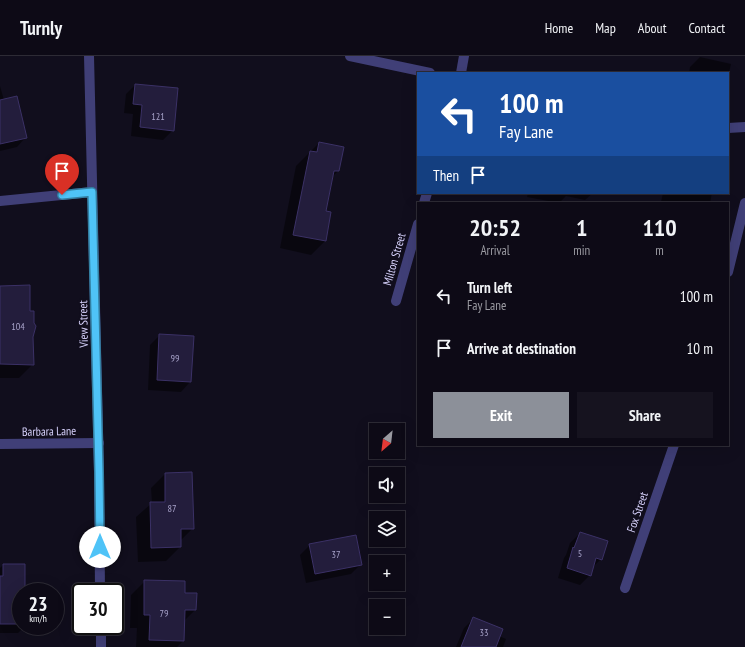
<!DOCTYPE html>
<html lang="en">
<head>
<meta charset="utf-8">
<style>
  :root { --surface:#0d0a16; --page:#16131f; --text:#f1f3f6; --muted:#9a9aa1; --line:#2d2b35; --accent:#8c9099 }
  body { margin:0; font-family:"PT Sans Narrow",sans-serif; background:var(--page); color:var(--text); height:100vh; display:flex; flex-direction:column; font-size:15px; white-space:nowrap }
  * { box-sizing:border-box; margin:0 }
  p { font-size:13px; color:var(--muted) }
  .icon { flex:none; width:22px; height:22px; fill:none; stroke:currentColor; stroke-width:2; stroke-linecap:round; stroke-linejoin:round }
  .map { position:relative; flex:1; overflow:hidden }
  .side { position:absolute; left:417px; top:146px; width:312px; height:244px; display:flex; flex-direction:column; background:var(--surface); border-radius:0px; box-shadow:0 4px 16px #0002,0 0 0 1px var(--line) }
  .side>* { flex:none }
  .banner { position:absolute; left:417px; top:16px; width:312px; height:122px; border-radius:0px; box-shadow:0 4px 16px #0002,0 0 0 1px var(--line); background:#1a4fa0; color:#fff; overflow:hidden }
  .needle { width:26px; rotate:208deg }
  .controls { position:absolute; left:369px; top:367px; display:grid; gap:8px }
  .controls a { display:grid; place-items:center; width:36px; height:36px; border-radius:0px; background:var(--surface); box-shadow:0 4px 16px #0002,0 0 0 1px var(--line); font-size:20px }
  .speed { position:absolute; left:12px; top:527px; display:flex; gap:8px; font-size:20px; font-weight:700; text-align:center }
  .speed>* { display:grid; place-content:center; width:52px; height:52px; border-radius:50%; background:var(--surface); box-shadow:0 4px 16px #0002,0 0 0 1px var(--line); line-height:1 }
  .speed small { font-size:10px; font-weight:400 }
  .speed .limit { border:2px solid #111; border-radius:6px; background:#fff; color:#111 }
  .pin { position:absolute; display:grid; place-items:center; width:34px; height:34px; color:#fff; margin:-41px -17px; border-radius:50% 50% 50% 0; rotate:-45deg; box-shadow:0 0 4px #0007 }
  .pin .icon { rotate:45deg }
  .me { position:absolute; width:44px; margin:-22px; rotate:0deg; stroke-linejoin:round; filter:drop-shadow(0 0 3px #0008) }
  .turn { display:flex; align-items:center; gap:14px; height:84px; padding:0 16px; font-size:18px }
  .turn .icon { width:52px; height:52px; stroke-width:2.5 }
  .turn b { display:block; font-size:28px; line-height:34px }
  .then { display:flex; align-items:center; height:38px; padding:0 16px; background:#0003; gap:8px; font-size:15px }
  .eta { display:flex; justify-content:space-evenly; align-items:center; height:68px; text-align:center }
  .eta b { font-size:24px; font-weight:700; line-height:28px }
  .primary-button { display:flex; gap:8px; margin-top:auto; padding:8px 16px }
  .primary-button a { flex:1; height:46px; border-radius:0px; background:var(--accent); color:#fff; font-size:16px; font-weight:700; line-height:46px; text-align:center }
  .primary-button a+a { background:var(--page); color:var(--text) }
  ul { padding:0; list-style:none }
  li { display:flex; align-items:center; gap:12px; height:52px; padding:0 16px }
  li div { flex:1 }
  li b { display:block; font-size:15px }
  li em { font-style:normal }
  header { display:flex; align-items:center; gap:24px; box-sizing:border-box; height:56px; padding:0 20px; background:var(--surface); border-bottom:1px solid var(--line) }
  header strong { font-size:19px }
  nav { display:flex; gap:22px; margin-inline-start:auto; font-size:14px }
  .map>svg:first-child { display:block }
  .shadow { fill:#0007 }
  .building { fill:#231d3c; stroke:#3b3166 }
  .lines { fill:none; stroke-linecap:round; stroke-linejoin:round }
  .minor { stroke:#403f77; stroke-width:10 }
  .route-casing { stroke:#337fa1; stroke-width:10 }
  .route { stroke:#4fc3f7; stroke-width:7 }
  .labels { text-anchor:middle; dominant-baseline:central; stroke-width:4; stroke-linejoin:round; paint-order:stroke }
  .number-label { font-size:10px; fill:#a8a3ca }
  .street-label { font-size:12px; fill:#d5d0fa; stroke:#110e1d }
</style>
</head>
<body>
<header>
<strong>Turnly</strong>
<nav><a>Home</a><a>Map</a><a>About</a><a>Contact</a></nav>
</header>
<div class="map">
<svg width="745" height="591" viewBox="0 0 745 591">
  <rect width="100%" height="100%" fill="#110e1d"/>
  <!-- shadow -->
  <g class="shadow">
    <polygon points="700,1 731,8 728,21 728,17 689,17 690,11"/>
    <polygon points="135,29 173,74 163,84 131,80 133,58 124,57 126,38"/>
    <polygon points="0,30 4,44 26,81 17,91 0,95"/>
    <polygon points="319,87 338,115 332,121 325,156 330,157 325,185 311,199 280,192 296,110"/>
    <polygon points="528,137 593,137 585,144 566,140 559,147 527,141"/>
    <polygon points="663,137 712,137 710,147 667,147 661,146"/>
    <polygon points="0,231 29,256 33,308 19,322 0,322"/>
    <polygon points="160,279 193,281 190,326 181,336 148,334 150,289"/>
    <polygon points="165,418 193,472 180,485 180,491 166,505 138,506 136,461 152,447 151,432"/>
    <polygon points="580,477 601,503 592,512 590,519 580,529 558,522 564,502 566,499 570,487"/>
    <polygon points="310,489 361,508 351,518 306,527 300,499"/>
    <polygon points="3,509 24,536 21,536 21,570 25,570 18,577 0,577 0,512"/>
    <polygon points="145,525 184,538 195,554 184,565 183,585 177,591 136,591 137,572 130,572 131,539"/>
    <polygon points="474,562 499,580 506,583 503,591 456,591 464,572"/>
  </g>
  <!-- building -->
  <g class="building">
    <polygon points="135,28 178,32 174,75 140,71 142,49 133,48"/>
    <polygon points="17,40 27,82 0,88 0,44"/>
    <polygon points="319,86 344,91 339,115 334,115 326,155 331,156 326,185 293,179 310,95 317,96"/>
    <polygon points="30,229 30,255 34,255 34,267 36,270 33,281 34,309 0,308 0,230"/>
    <polygon points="159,278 194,280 191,326 157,324"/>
    <polygon points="192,416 194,473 181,473 181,491 151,492 150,446 165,446 165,417"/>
    <polygon points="580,476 608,485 602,504 596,502 591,520 567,512 573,491 574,492"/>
    <polygon points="356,479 362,509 315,518 309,488"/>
    <polygon points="3,508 25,508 25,536 21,536 21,568 0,568 0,520 3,520"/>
    <polygon points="144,524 185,525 185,537 197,537 196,554 185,554 184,585 149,584 150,559 144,559"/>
    <polygon points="473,561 503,573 496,591 461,591"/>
  </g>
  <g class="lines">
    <!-- minor -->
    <g class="minor">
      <polyline points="89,0 99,416 100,536"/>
      <polyline points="350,0 430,17"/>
      <polyline points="461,17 464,0"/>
      <polyline points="728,72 745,71"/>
      <polyline points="0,145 92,136"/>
      <polyline points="424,147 427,137"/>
      <polyline points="728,216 745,147"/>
      <polyline points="396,245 418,168"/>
      <polyline points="0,388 99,387"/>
      <polyline points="625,532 674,389"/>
      <polyline points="101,570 101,591"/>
    </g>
  </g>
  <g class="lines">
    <!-- route casing -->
    <g class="route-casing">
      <polyline id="route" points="62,139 92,136 99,416 100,491"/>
    </g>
    <!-- route -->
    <use href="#route" class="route"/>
  </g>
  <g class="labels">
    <!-- number labels -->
    <g class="number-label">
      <text x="158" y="60">121</text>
      <text x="18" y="270">104</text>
      <text x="175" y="302">99</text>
      <text x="172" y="452">87</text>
      <text x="580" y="497">5</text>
      <text x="336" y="498">37</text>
      <text x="164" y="557">79</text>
      <text x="484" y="576">33</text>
    </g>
    <!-- street labels -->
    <g class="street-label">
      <text transform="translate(394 203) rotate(-74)">Milton Street</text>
      <text transform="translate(83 268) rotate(-91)">View Street</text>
      <text transform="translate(49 375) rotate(-1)">Barbara Lane</text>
      <text transform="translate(637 456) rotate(-71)">Fox Street</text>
    </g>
  </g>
</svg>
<div class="controls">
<a><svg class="needle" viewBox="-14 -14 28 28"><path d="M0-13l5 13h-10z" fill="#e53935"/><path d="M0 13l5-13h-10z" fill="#9a9aa1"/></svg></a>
<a><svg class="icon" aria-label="sound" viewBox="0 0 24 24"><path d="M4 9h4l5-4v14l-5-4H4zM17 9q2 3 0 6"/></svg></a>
<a><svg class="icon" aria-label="layers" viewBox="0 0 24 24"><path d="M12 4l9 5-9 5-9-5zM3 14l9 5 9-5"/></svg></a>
<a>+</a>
<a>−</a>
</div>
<div class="speed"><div>23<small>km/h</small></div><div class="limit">30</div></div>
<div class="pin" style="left:62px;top:139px;background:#d93025"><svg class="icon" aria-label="arrive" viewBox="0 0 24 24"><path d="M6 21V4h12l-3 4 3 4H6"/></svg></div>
<svg class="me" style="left:100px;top:491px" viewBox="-20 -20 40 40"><circle r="19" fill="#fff"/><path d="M0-13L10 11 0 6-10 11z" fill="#4fc3f7"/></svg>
<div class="banner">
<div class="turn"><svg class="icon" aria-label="left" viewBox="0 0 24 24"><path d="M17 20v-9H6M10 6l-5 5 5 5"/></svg><div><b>100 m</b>Fay Lane</div></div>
<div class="then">Then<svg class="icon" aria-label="arrive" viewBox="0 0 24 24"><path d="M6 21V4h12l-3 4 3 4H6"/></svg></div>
</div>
<section class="side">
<div class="eta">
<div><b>20:52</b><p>Arrival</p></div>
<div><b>1</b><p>min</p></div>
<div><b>110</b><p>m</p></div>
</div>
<ul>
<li><svg class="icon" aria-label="left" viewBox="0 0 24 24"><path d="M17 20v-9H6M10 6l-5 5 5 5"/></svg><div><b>Turn left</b><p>Fay Lane</p></div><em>100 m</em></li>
<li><svg class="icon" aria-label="arrive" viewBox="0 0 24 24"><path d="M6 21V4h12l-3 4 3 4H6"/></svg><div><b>Arrive at destination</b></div><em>10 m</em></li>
</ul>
<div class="primary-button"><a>Exit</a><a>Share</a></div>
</section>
</div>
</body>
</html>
